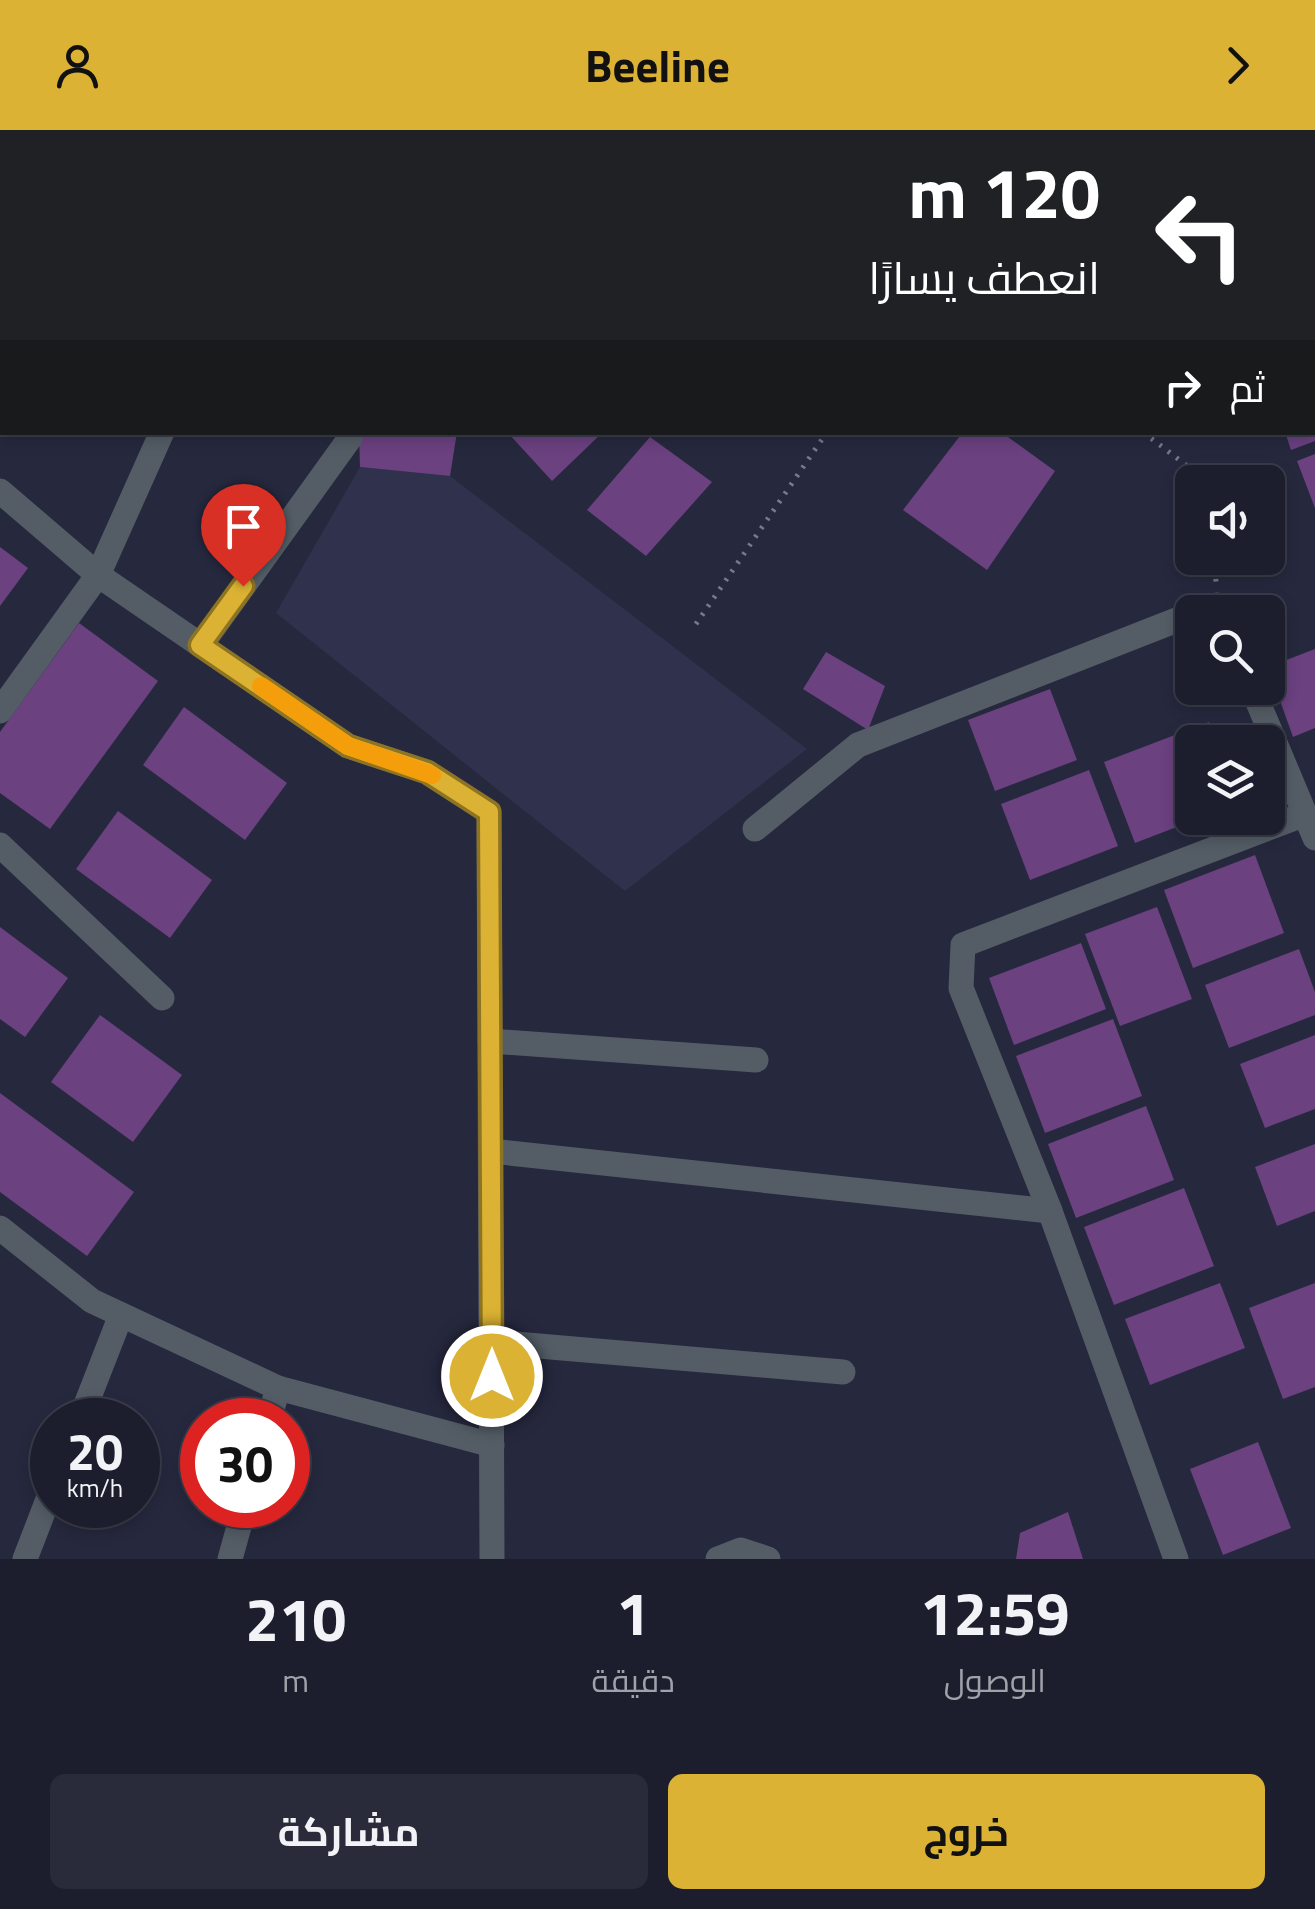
<!DOCTYPE html>
<html lang="ar">
<head>
<meta charset="utf-8">
<style>
  :root { --surface:#1c1e2e; --page:#292b3a; --text:#f1f3f6; --muted:#a0a2aa; --line:#3a3c4a; --accent:#dbb233 }
  body { margin:0; font-family:"Titillium Web",Cairo,sans-serif; background:var(--page); color:var(--text); direction:rtl; height:100vh; display:flex; flex-direction:column; font-size:38px; white-space:nowrap }
  * { box-sizing:border-box; margin:0 }
  p { font-size:32px; color:var(--muted) }
  .icon { flex:none; width:55px; height:55px; fill:none; stroke:currentColor; stroke-width:2; stroke-linecap:round; stroke-linejoin:round }
  .map { position:relative; height:1429px; overflow:hidden; direction:ltr }
  .sheet { display:flex; flex-direction:column; background:var(--surface); flex:1 }
  .sheet>* { flex:none }
  .banner { position:absolute; left:0px; top:0px; width:1315px; height:305px; box-shadow:0 5px 15px #0003,0 0 0 2px var(--line); direction:rtl; background:#202124; color:#fff; overflow:hidden }
  .buttons { position:absolute; left:1175px; top:335px; display:grid; gap:20px }
  .buttons a { display:grid; place-items:center; width:110px; height:110px; border-radius:15px; background:var(--surface); box-shadow:0 5px 15px #0003,0 0 0 2px var(--line); font-size:50px }
  .speed { position:absolute; left:30px; top:1268px; display:flex; gap:20px; font-size:50px; font-weight:700; text-align:center }
  .speed>* { display:grid; place-content:center; width:130px; height:130px; border-radius:50%; background:var(--surface); box-shadow:0 5px 15px #0003,0 0 0 2px var(--line); line-height:1 }
  .speed small { font-size:25px; font-weight:400 }
  .speed .limit { border:15px solid #d22; background:#fff; color:#111 }
  .pin { position:absolute; display:grid; place-items:center; width:85px; height:85px; color:#fff; margin:-102px -42px; border-radius:50% 50% 50% 0; rotate:-45deg; box-shadow:0 0 10px #0007 }
  .pin .icon { rotate:45deg }
  .me { position:absolute; width:110px; margin:-55px; rotate:0deg; stroke-linejoin:round; filter:drop-shadow(0 0 8px #0008) }
  .turn { display:flex; align-items:center; gap:35px; height:210px; padding:0 50px; font-size:45px }
  .turn .icon { width:130px; height:130px; stroke-width:2.5 }
  .turn b { display:block; font-size:70px; line-height:85px }
  .then { display:flex; align-items:center; height:95px; padding:0 50px; background:#0003; gap:20px; font-size:38px }
  .eta { display:flex; justify-content:space-evenly; align-items:center; height:170px; text-align:center }
  .eta b { font-size:60px; font-weight:700; line-height:70px }
  .action { display:flex; gap:20px; margin-top:auto; padding:20px 50px }
  .action a { flex:1; height:115px; border-radius:15px; background:var(--accent); color:#111; font-size:40px; font-weight:700; line-height:115px; text-align:center }
  .action a+a { background:var(--page); color:var(--text) }
  header { display:flex; justify-content:space-between; align-items:center; height:130px; padding:0 50px; background:var(--accent); color:#111; font-size:45px; font-weight:700 }
  .map>svg:first-child { display:block }
  .built { fill:#2f314d }
  .building { fill:#6b4180 }
  .lines { fill:none; stroke-linecap:round; stroke-linejoin:round }
  .path { stroke:#77798c; stroke-width:5; stroke-dasharray:2.5 8; stroke-linecap:butt }
  .minor { stroke:#545d66; stroke-width:25 }
  .route-casing { stroke:#8e7421; stroke-width:25 }
  .route { stroke:#dbb233; stroke-width:18 }
  .slow { stroke:#f59e0b; stroke-width:18 }
</style>
</head>
<body>
<header><svg class="icon" aria-label="forward" viewBox="0 0 24 24"><path d="M9 5l7 7-7 7"/></svg>Beeline<svg class="icon" aria-label="person" viewBox="0 0 24 24"><circle cx="12" cy="8" r="4"/><path d="M4 21q1-7 8-7t8 7"/></svg></header>
<div class="map">
<svg width="1315" height="1429" viewBox="0 0 1315 1429">
  <rect width="100%" height="100%" fill="#26283e"/>
  <!-- built -->
  <polygon class="built" points="360,337 450,346 807,619 625,761 276,483"/>
  <!-- building -->
  <g class="building">
    <polygon points="359,302 457,302 450,346 360,337"/>
    <polygon points="507,302 603,302 552,351"/>
    <polygon points="963,302 1001,302 1055,341 987,440 903,380"/>
    <polygon points="1285,302 1315,302 1315,311 1291,320"/>
    <polygon points="650,307 712,352 646,426 587,380"/>
    <polygon points="1315,324 1315,378 1297,331"/>
    <polygon points="0,417 28,438 0,476"/>
    <polygon points="1277,471 1287,489 1268,495 1268,482 1243,482"/>
    <polygon points="79,493 158,551 50,699 0,663 0,602"/>
    <polygon points="1315,519 1315,598 1293,607 1268,537"/>
    <polygon points="826,522 885,556 868,600 803,559"/>
    <polygon points="1050,559 1077,630 995,661 968,590"/>
    <polygon points="184,577 287,653 245,710 143,635"/>
    <polygon points="1209,592 1217,612 1192,612 1192,688 1200,688 1135,713 1104,632"/>
    <polygon points="1089,640 1118,716 1030,750 1001,674"/>
    <polygon points="118,681 212,750 170,808 76,739"/>
    <polygon points="1255,725 1284,803 1193,838 1164,760"/>
    <polygon points="1157,777 1192,869 1120,896 1085,804"/>
    <polygon points="0,797 68,848 25,907 0,889"/>
    <polygon points="1081,813 1106,879 1014,915 989,848"/>
    <polygon points="1299,819 1315,862 1315,885 1229,918 1205,855"/>
    <polygon points="100,885 182,945 133,1012 51,952"/>
    <polygon points="1113,889 1142,966 1045,1003 1016,926"/>
    <polygon points="1315,905 1315,979 1265,998 1240,934"/>
    <polygon points="0,963 134,1062 87,1126 0,1062"/>
    <polygon points="1146,976 1174,1050 1076,1088 1048,1014"/>
    <polygon points="1315,1014 1315,1081 1277,1096 1255,1037"/>
    <polygon points="1184,1058 1214,1136 1114,1175 1084,1097"/>
    <polygon points="1220,1153 1245,1218 1150,1255 1125,1189"/>
    <polygon points="1315,1153 1315,1257 1283,1269 1249,1178"/>
    <polygon points="1258,1312 1291,1398 1223,1425 1190,1339"/>
    <polygon points="1068,1382 1083,1429 1016,1429 1020,1403"/>
  </g>
  <g class="lines">
    <!-- path -->
    <g class="path">
      <polyline points="1143,302 1208,352"/>
      <polyline points="1214,428 1216,452"/>
      <polyline points="696,494 827,302"/>
    </g>
    <!-- minor -->
    <g class="minor">
      <polyline points="84,0 87,2"/>
      <polyline points="1151,0 1154,2"/>
      <polyline points="276,2 278,0"/>
      <polyline points="1312,139 1315,142"/>
      <polyline points="0,361 98,445 162,302"/>
      <polyline points="1197,482 1217,475 1221,482"/>
      <polyline points="201,515 350,308"/>
      <polyline points="1252,558 1315,708"/>
      <polyline points="0,581 98,445 348,616 427,642 489,682 492,1429"/>
      <polyline points="755,699 858,615 1192,484"/>
      <polyline points="0,715 162,868"/>
      <polyline points="490,911 756,930"/>
      <polyline points="491,1021 1050,1081"/>
      <polyline points="0,1098 92,1171 278,1258 492,1315"/>
      <polyline points="492,1212 843,1242"/>
      <polyline points="80,1290 121,1185"/>
      <polyline points="269,1290 278,1258"/>
      <polyline points="25,1429 52,1359"/>
      <polyline points="230,1429 245,1375"/>
      <polyline points="718,1429 741,1420 768,1429"/>
      <polyline points="1176,1429 1050,1081 961,858 963,815 1305,684"/>
    </g>
  </g>
  <g class="lines">
    <!-- route casing -->
    <g class="route-casing">
      <polyline id="route" points="243,456 200,515 348,616 427,642 489,682 492,1246"/>
    </g>
    <!-- route -->
    <use href="#route" class="route"/>
    <!-- slow -->
    <polyline class="slow" points="261,556 348,616 432,645"/>
  </g>
</svg>
<div class="buttons">
<a><svg class="icon" aria-label="sound" viewBox="0 0 24 24"><path d="M4 9h4l5-4v14l-5-4H4zM17 9q2 3 0 6"/></svg></a>
<a><svg class="icon" aria-label="search" viewBox="0 0 24 24"><circle cx="10" cy="10" r="6"/><path d="M15 15l6 6"/></svg></a>
<a><svg class="icon" aria-label="layers" viewBox="0 0 24 24"><path d="M12 4l9 5-9 5-9-5zM3 14l9 5 9-5"/></svg></a>
</div>
<div class="speed"><div>20<small>km/h</small></div><div class="limit">30</div></div>
<div class="pin" style="left:243px;top:456px;background:#d93025"><svg class="icon" aria-label="arrive" viewBox="0 0 24 24"><path d="M6 21V4h12l-3 4 3 4H6"/></svg></div>
<svg class="me" style="left:492px;top:1246px" viewBox="-20 -20 40 40"><circle r="17" fill="#dbb233" stroke="#fff" stroke-width="3"/><path d="M0-11L8 9 0 5-8 9z" fill="#fff"/></svg>
<div class="banner">
<div class="turn"><svg class="icon" aria-label="left" viewBox="0 0 24 24"><path d="M17 20v-9H6M10 6l-5 5 5 5"/></svg><div><b>120 m</b>انعطف يسارًا</div></div>
<div class="then">ثم<svg class="icon" aria-label="right" viewBox="0 0 24 24"><path d="M7 20v-9h11M14 6l5 5-5 5"/></svg></div>
</div>
</div>
<section class="sheet">
<div class="eta">
<div><b>12:59</b><p>الوصول</p></div>
<div><b>1</b><p>دقيقة</p></div>
<div><b>210</b><p>m</p></div>
</div>
<div class="action"><a>خروج</a><a>مشاركة</a></div>
</section>
</body>
</html>
